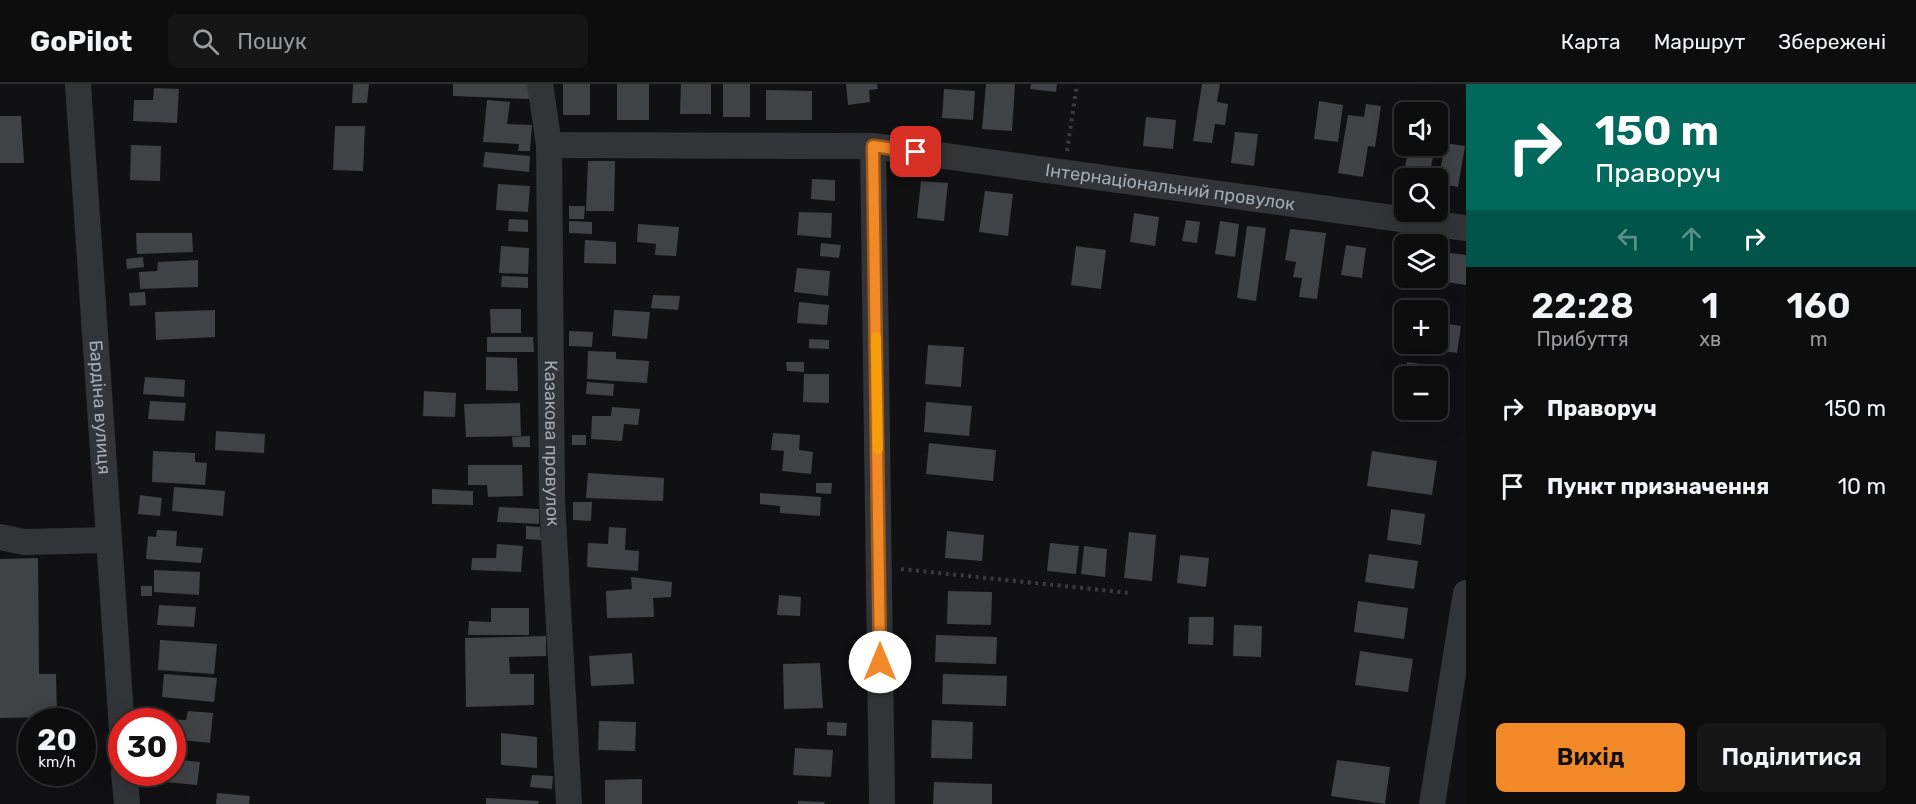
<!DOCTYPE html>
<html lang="uk">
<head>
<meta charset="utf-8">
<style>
  :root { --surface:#0d0d0e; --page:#161617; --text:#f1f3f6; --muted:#9a9c9e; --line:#2d2d2e; --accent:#f28929 }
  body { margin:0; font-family:Rubik,sans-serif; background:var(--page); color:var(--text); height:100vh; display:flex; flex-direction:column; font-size:22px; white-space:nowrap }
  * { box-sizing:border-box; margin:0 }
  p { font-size:20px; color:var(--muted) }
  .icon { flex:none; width:33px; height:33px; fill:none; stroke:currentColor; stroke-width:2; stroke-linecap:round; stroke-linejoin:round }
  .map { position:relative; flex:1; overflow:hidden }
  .panel { display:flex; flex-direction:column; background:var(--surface); width:450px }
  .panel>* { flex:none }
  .banner { background:#00695c; color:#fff; overflow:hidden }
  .tools { position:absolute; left:1394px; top:18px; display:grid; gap:12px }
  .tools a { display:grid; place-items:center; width:54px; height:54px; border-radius:9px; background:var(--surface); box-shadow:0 6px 24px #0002,0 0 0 2px var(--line); font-size:30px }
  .speed { position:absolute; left:18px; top:624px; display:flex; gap:12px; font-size:30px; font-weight:700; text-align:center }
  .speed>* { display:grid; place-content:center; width:78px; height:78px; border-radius:50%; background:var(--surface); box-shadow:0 6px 24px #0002,0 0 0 2px var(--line); line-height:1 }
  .speed small { font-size:15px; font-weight:400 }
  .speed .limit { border:9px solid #d22; background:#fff; color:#111 }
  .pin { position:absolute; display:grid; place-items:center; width:51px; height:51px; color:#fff; margin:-26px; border-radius:12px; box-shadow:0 3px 9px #0006 }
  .me { position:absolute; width:66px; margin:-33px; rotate:0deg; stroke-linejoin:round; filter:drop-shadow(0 0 4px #0008) }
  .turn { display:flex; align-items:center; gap:21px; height:126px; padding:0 30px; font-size:27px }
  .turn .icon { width:78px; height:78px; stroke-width:2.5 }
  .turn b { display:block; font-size:42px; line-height:51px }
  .lanes { display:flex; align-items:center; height:57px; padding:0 30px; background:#0003; justify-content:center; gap:30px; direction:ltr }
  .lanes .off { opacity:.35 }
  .eta { display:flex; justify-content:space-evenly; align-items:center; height:102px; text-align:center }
  .eta b { font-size:36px; font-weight:600; line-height:42px }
  .primary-button { display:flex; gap:12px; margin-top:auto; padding:12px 30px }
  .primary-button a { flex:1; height:69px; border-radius:9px; background:var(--accent); color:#111; font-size:24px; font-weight:600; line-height:69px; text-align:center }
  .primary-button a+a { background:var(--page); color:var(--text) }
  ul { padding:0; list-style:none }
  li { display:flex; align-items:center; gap:18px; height:78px; padding:0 30px }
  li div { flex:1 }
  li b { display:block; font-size:22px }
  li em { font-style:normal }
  header { display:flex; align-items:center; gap:36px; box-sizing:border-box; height:84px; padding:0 30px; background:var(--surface); border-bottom:2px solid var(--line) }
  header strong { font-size:28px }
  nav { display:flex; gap:33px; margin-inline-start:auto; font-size:21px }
  .search { width:420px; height:54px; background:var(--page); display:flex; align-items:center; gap:15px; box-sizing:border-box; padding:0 21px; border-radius:9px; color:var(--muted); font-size:22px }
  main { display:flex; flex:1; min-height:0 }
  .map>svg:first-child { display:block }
  .building { fill:#404246 }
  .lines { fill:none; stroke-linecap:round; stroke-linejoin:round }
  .path { stroke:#383b3f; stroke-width:4; stroke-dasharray:3 4.5; stroke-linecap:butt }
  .minor { stroke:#323438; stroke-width:26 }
  .route-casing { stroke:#9d591b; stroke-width:15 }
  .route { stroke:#f28929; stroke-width:10 }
  .slow { stroke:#f59e0b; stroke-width:10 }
  .labels { text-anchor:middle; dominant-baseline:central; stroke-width:6; stroke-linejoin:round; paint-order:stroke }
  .street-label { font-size:18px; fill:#a2abb3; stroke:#0c0c0e }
</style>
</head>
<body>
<header>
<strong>GoPilot</strong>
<div class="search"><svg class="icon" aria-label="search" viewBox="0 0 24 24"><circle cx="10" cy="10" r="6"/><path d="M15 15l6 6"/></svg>Пошук</div>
<nav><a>Карта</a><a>Маршрут</a><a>Збережені</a></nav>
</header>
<main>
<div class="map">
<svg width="1466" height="720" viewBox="0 0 1466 720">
  <rect width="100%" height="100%" fill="#111113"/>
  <!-- building -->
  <g class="building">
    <polygon points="353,0 369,0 367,19 352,19"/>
    <polygon points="453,0 529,0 529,15 453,12"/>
    <rect x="563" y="0" width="27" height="31"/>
    <rect x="617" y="0" width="32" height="36"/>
    <polygon points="681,0 711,0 711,30 680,30"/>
    <rect x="723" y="0" width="27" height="33"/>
    <polygon points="846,0 877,0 878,5 869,6 870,18 848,21"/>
    <polygon points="986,0 1015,0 1012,47 982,45"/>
    <polygon points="1031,0 1057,0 1056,8 1030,5"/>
    <polygon points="1202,0 1220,0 1217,18 1228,20 1225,41 1215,40 1212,59 1193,57"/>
    <polygon points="154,4 179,5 177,39 133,37 134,16 153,16"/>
    <polygon points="944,5 975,7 973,36 942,34"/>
    <polygon points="766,6 812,7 812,36 766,36"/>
    <polygon points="487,16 510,18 507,40 532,41 530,67 518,67 519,60 483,58"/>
    <polygon points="1319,17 1343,21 1338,58 1314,55"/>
    <polygon points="1366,20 1381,22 1375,63 1368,62 1363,93 1338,89 1348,31 1364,33"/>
    <polygon points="0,32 21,32 24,79 0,79"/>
    <polygon points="1146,33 1176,36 1173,65 1143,62"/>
    <polygon points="335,42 365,42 363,87 333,86"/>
    <polygon points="1235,48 1258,50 1254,82 1231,79"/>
    <polygon points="1445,59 1465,62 1458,103 1438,99"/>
    <polygon points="131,61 161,62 160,97 130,96"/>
    <polygon points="1409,62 1435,62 1429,94 1403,94"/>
    <polygon points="485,68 530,72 529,88 483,83"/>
    <polygon points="588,77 615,77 614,127 586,127"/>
    <polygon points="812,95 835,96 835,117 811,115"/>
    <polygon points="921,97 948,99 944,137 917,134"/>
    <polygon points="498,100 530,102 528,128 496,126"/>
    <polygon points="985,107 1013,110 1008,152 979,148"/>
    <polygon points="569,122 585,122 584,135 569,135"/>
    <polygon points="799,128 832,129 831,154 797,151"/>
    <polygon points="1134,129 1159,133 1155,162 1130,158"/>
    <polygon points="509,135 528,136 528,148 508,147"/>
    <polygon points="1186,136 1200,138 1197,159 1182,157"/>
    <polygon points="569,137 592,138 592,150 569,149"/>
    <polygon points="1220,137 1239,140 1235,173 1215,170"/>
    <polygon points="638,140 679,143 676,172 655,171 656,160 637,158"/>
    <polygon points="1247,142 1266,144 1256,217 1237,214"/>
    <polygon points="1290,145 1326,149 1317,215 1299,213 1302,194 1293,193 1296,178 1285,176"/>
    <polygon points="136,149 192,149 193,168 137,170"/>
    <polygon points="585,156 616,158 616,180 584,179"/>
    <polygon points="821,159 841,161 839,174 820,172"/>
    <polygon points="1346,161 1366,164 1362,194 1341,191"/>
    <polygon points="501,162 529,164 528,190 499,189"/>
    <polygon points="1076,162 1106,166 1101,205 1071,201"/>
    <polygon points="1437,167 1466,171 1466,201 1426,195 1437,194"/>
    <polygon points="143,173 144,183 127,185 126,175"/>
    <polygon points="198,176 198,203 140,205 139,188 157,187 158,178"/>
    <polygon points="797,184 830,187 828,212 794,208"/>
    <polygon points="502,192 528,193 528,204 501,203"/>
    <polygon points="145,208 146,221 130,222 129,209"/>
    <polygon points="653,211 680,212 678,226 651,224"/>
    <polygon points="799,218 829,221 827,241 797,239"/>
    <polygon points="490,225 521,225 521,249 491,249"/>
    <polygon points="215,226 215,253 156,256 155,228"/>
    <polygon points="614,226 650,228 647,255 612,252"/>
    <polygon points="1437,238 1461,242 1457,269 1416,263 1417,260 1437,260"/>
    <polygon points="569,247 593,248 592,263 569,262"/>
    <polygon points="487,253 533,253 534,268 487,268"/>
    <polygon points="809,255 829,256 829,265 809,264"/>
    <polygon points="928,261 964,263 961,303 925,300"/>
    <polygon points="588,267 616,268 616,275 649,277 647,299 587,295"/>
    <polygon points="486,273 517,274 518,307 486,306"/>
    <polygon points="786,278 804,278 804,288 787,287"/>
    <polygon points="1407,278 1448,284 1445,310 1437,309 1437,292 1405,292"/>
    <polygon points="804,290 829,290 829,319 803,318"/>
    <polygon points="145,293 185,296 184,313 143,310"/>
    <polygon points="587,298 614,300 613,312 586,310"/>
    <polygon points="424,307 456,309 455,333 423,332"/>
    <polygon points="150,317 186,319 184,337 148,335"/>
    <polygon points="926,318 972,322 969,352 924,348"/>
    <polygon points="520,319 521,352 466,353 464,320"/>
    <polygon points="612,323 640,325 638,341 624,340 622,357 591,355 592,332 611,332"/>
    <polygon points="216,347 265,350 264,369 215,366"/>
    <polygon points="773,349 800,351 799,366 813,368 811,390 782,387 784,367 771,366"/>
    <rect x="572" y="351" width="14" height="10"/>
    <polygon points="530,352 530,363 513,363 512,353"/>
    <polygon points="929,359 996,366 993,397 926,390"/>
    <polygon points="153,367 195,369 195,378 207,379 205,401 152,398"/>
    <polygon points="1372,367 1437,377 1432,411 1367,402"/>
    <polygon points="468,381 522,381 523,412 488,413 487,401 468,401"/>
    <polygon points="588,389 664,394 663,417 586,414"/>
    <polygon points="816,399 832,399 831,410 816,409"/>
    <polygon points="174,403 225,407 223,432 172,427"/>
    <polygon points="432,405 473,407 473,421 432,420"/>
    <polygon points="760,409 821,413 820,432 780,429 780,422 760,420"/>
    <polygon points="140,411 162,414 160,432 138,430"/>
    <polygon points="573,418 592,418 591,437 573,436"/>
    <polygon points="499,423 539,425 539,440 497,438"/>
    <polygon points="1391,425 1425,430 1421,461 1387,456"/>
    <polygon points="526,442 540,443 541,456 526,455"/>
    <polygon points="609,443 626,444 625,466 639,467 638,487 587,483 588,459 608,460"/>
    <polygon points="157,446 177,447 176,462 203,464 201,479 146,475 148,452 156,453"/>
    <polygon points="947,447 984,451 982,477 945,474"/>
    <polygon points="1129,448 1156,451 1152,497 1124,494"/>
    <polygon points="1050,459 1079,462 1076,490 1047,487"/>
    <polygon points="497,460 523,462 521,488 471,486 472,474 496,474"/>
    <polygon points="1084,462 1107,465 1105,493 1081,490"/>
    <polygon points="1369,470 1418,477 1414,505 1365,498"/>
    <polygon points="1180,471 1209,474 1206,503 1177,499"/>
    <polygon points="38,474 39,590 56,590 57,633 0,634 0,475"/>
    <polygon points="154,486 200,488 199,511 154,508"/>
    <polygon points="631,493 672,498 671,513 653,514 654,533 607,534 606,507 632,505"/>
    <rect x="141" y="502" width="11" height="10"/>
    <polygon points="948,507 992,508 991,541 947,540"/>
    <polygon points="779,511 801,513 800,532 777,531"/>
    <polygon points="1358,517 1408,524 1404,555 1354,548"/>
    <polygon points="159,521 196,523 194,543 157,541"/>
    <polygon points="491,524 529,524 529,551 468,551 469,537 491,538"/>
    <polygon points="1189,533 1214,533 1213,561 1188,560"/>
    <polygon points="1234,541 1262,542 1261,573 1233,572"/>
    <polygon points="936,551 997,553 996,580 935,578"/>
    <polygon points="546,552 546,572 509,573 510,590 534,590 534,621 466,623 465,554"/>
    <polygon points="160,556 217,560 214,590 158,586"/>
    <polygon points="1360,567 1413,575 1408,608 1355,601"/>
    <polygon points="632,569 634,600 591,602 589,572"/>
    <polygon points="820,579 823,624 784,625 783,580"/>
    <polygon points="164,590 217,594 214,618 162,613"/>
    <polygon points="943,590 1007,592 1006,622 942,620"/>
    <polygon points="188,627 213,629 210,659 172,655 172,638 168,638 168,635 186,636"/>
    <polygon points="932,636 973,638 972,675 931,674"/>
    <polygon points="599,637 636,638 635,667 598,666"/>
    <polygon points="827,638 847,639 846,652 827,651"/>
    <polygon points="501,649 537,653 537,684 501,681"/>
    <polygon points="795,664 833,666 831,693 793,691"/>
    <polygon points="172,675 200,678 197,701 165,698 166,688 172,688"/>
    <polygon points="1337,676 1390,683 1385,720 1331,712"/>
    <polygon points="532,691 553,692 552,705 530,703"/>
    <polygon points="642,695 642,720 605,720 605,696"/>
    <polygon points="934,698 992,700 992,720 933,720"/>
    <polygon points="217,709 250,712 249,720 216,720"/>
    <polygon points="486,714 539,717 538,720 486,720"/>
    <polygon points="798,717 825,718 824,720 798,720"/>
  </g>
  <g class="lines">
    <!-- path -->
    <g class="path">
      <polyline points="1067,67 1077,0"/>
      <polyline points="901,485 1130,509"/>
    </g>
    <!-- minor -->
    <g class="minor">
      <path id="s1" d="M 78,0 L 122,646"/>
      <path id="s2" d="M 540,0 L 549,61 L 552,417 L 569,720"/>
      <path id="s3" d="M 549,61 L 873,62 L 1466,144"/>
      <polyline points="873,62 882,720"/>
      <polyline points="0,453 24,458 109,456"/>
      <polyline points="124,688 127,720"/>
      <polyline points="1432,720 1466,509"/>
    </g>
  </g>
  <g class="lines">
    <!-- route casing -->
    <g class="route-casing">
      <polyline id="route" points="880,578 873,62 916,68"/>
    </g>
    <!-- route -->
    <use href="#route" class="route"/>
    <!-- slow -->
    <polyline class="slow" points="876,253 878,365"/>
  </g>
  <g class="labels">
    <!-- street labels -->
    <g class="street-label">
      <text stroke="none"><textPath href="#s3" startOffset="624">Інтернаціональний провулок</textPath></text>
      <text stroke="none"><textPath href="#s1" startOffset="324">Бардіна вулиця</textPath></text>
      <text stroke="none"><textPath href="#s2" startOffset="360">Казакова провулок</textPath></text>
    </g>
  </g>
</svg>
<div class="tools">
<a><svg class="icon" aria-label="sound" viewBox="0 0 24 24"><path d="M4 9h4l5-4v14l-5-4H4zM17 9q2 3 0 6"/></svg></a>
<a><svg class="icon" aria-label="search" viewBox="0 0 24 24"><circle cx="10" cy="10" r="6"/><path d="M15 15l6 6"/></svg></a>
<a><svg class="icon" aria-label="layers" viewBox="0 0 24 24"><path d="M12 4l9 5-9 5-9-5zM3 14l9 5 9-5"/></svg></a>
<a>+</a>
<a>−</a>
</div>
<div class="speed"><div>20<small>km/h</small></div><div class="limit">30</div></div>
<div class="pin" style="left:916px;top:68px;background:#d93025"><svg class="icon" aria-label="arrive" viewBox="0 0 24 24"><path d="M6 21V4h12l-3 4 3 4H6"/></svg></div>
<svg class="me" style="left:880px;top:578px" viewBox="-20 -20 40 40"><circle r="19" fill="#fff"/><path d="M0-13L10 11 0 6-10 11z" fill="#f28929"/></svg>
</div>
<section class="panel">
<div class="banner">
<div class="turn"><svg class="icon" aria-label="right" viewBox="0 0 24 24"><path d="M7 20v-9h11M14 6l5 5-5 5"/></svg><div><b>150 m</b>Праворуч</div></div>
<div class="lanes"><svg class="icon off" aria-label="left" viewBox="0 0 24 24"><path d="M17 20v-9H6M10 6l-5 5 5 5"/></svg><svg class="icon off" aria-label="ahead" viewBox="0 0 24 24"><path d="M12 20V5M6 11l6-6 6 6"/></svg><svg class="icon" aria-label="right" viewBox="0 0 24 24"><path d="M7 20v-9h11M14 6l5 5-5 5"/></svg></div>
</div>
<div class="eta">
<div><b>22:28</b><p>Прибуття</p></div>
<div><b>1</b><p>хв</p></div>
<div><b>160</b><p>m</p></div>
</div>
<ul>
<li><svg class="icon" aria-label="right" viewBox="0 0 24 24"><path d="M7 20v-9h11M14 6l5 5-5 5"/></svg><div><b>Праворуч</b></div><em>150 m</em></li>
<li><svg class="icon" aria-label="arrive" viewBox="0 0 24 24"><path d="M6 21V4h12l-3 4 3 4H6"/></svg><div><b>Пункт призначення</b></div><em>10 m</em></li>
</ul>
<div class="primary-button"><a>Вихід</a><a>Поділитися</a></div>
</section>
</main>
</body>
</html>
